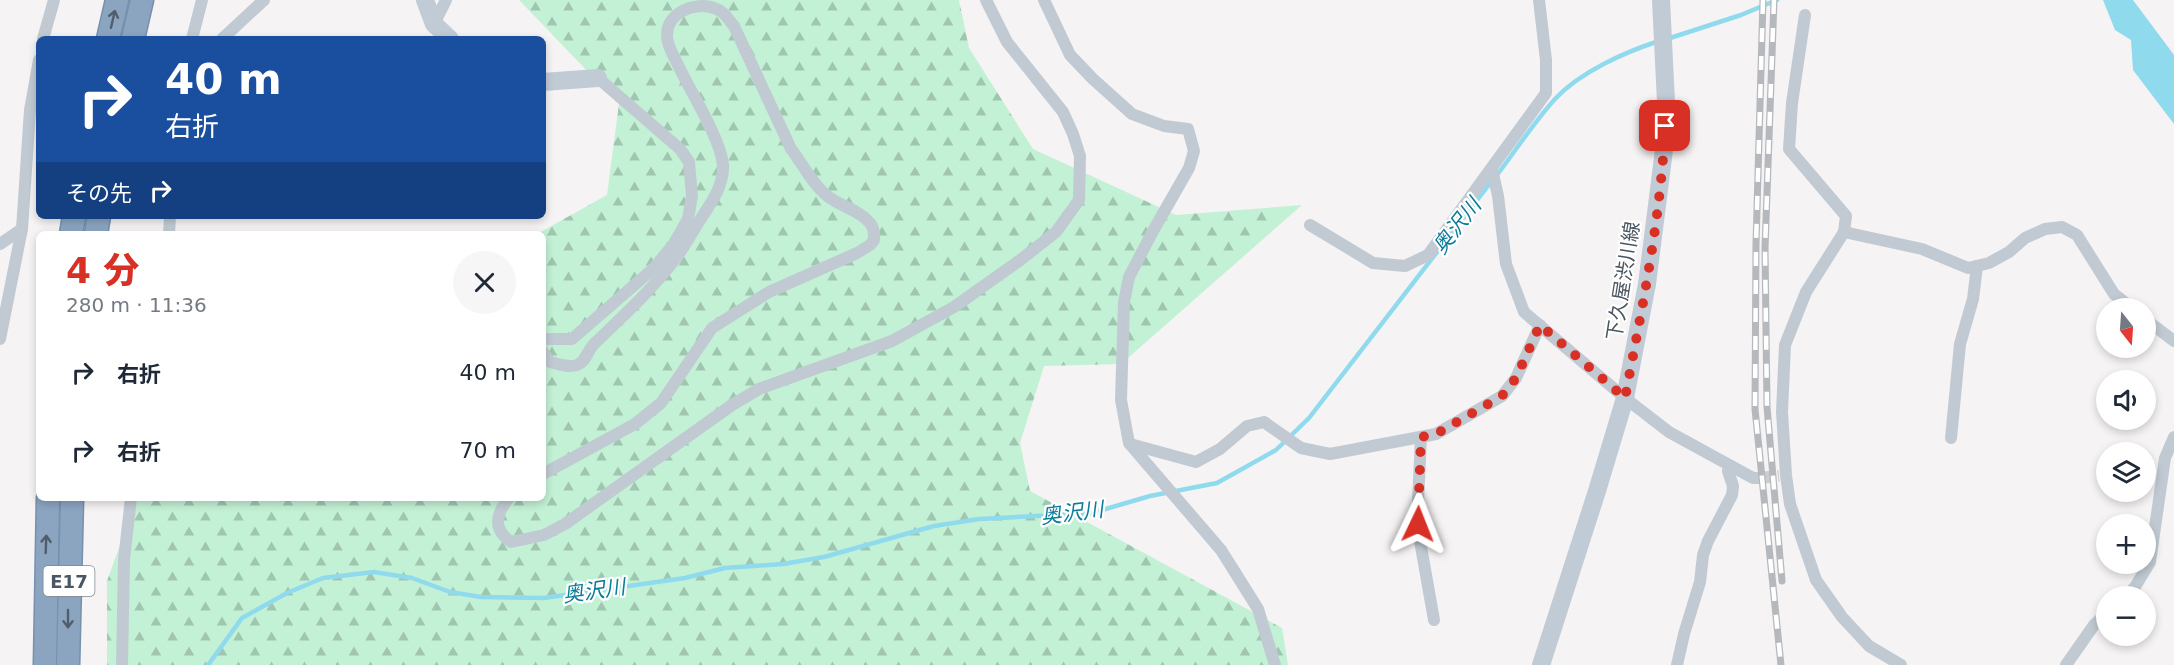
<!DOCTYPE html>
<html lang="ja">
<head>
<meta charset="utf-8">
<style>
  :root { --surface:#fff; --page:#f6f6f7; --text:#1f2937; --muted:#747a83; --accent:#d93025 }
  body { margin:0; font-family:"DejaVu Sans","Noto Sans JP",sans-serif; background:var(--page); color:var(--text); height:100vh; display:flex; flex-direction:column; font-size:22px; white-space:nowrap }
  * { box-sizing:border-box; margin:0 }
  p { font-size:20px; color:var(--muted) }
  .icon { flex:none; width:33px; height:33px; fill:none; stroke:currentColor; stroke-width:2; stroke-linecap:round; stroke-linejoin:round }
  .map { position:relative; flex:1; overflow:hidden }
  .panel { position:absolute; left:36px; top:231px; width:510px; height:270px; display:flex; flex-direction:column; background:var(--surface); border-radius:9px; box-shadow:0 3px 9px #0003 }
  .panel>* { flex:none }
  .top-card { position:absolute; left:36px; top:36px; width:510px; height:183px; border-radius:9px; box-shadow:0 3px 9px #0003; background:#1a4fa0; color:#fff; overflow:hidden }
  .needle { width:39px; rotate:163deg }
  .tools { position:absolute; left:2096px; top:298px; display:grid; gap:12px }
  .tools a { display:grid; place-items:center; width:60px; height:60px; border-radius:50%; background:var(--surface); box-shadow:0 3px 9px #0003; font-size:30px }
  .pin { position:absolute; display:grid; place-items:center; width:51px; height:51px; color:#fff; margin:-26px; border-radius:12px; box-shadow:0 3px 9px #0006 }
  .me { position:absolute; width:66px; margin:-33px; rotate:2deg; stroke-linejoin:round; filter:drop-shadow(0 0 4px #0008) }
  .turn { display:flex; align-items:center; gap:21px; height:126px; padding:0 30px; font-size:27px }
  .turn .icon { width:78px; height:78px; stroke-width:2.5 }
  .turn b { display:block; font-size:42px; line-height:51px }
  .then { display:flex; align-items:center; height:57px; padding:0 30px; background:#0003; gap:12px; font-size:22px }
  .round { display:grid; place-items:center; flex:none; width:63px; height:63px; border-radius:32px; background:var(--page) }
  .overview { display:flex; align-items:center; justify-content:space-between; height:102px; padding:0 30px }
  h1 { font-size:36px; font-weight:800; line-height:45px; color:var(--accent) }
  ul { padding:0; list-style:none }
  li { display:flex; align-items:center; gap:18px; height:78px; padding:0 30px }
  li div { flex:1 }
  li b { display:block; font-size:22px }
  li em { font-style:normal }
  .map>svg:first-child { display:block }
  .forest { fill:url(#forest-firs) }
  .water { fill:#90daee }
  .lines { fill:none; stroke-linecap:round; stroke-linejoin:round }
  .stream { stroke:#90daee; stroke-width:4.5 }
  .street-tunnel { stroke:#caccce; stroke-width:12; stroke-dasharray:12 6; stroke-linecap:butt }
  .highway-casing { stroke:#7690ad; stroke-width:25 }
  .street { stroke:#c1cad2; stroke-width:12 }
  .secondary { stroke:#c1cbd6; stroke-width:18 }
  .highway { stroke:#8ba5c1; stroke-width:22 }
  .rail-casing { stroke:#b5b8bd; stroke-width:7 }
  .rail { stroke:#fff; stroke-width:4.5; stroke-dasharray:14; stroke-linecap:butt }
  .oneway { stroke:#505e6b }
  .route { stroke:#d93025; stroke-width:10; stroke-dasharray:0 18 }
  .labels { text-anchor:middle; dominant-baseline:central; stroke-width:4.5; stroke-linejoin:round; paint-order:stroke }
  .shield { fill:#fff; stroke:#808990; stroke-width:1.5 }
  .shield-label { font-size:18px; font-weight:bold; fill:#4a5661 }
  .street-label { font-size:20px; fill:#4a5661; stroke:#fff }
  .water-label { font-size:21px; font-style:italic; fill:#0c7c9b; stroke:#fff }
</style>
</head>
<body>
<div class="map">
<svg width="2174" height="665" viewBox="0 0 2174 665">
  <defs>
    <pattern id="forest-firs" width="22" height="20" patternUnits="userSpaceOnUse" patternTransform="scale(1.5)"><rect width="22" height="20" fill="#c3f1d5"/><path d="M5 1l3.5 6h-7zM16 11l3.5 6h-7z" fill="#a0c6b0"/></pattern>
  </defs>
  <rect width="100%" height="100%" fill="#f5f3f3"/>
  <!-- forest -->
  <polygon class="forest" points="519,0 959,0 969,48 1033,149 1176,215 1302,205 1121,364 1044,366 1020,443 1030,491 1282,628 1288,665 107,665 107,581 137,498 543,498 543,234 537,234 607,195 619,104"/>
  <!-- water -->
  <polygon class="water" points="2103,0 2133,0 2174,55 2174,124 2133,70 2131,40 2115,30"/>
  <g class="lines">
    <!-- stream -->
    <g class="stream">
      <polyline points="1667,39 1741,15 1777,0"/>
      <path d="M 1497,175 C 1516,150 1534,122 1555,99 C 1580,72 1625,52 1659,41"/>
      <polyline points="208,665 242,618 287,593 323,578 374,572 412,578 450,592 481,597 544,598 685,578 725,568 783,564 824,557 934,526 979,519 1092,513 1150,496 1217,483 1276,450 1309,418 1491,182"/>
    </g>
    <!-- street-tunnel -->
    <polyline class="street-tunnel" points="1760,478 1779,476"/>
    <!-- highway casing -->
    <g class="highway-casing">
      <g id="highway">
        <polyline points="108,39 117,0"/>
        <polyline points="133,39 142,0"/>
        <polyline points="71,234 74,216"/>
        <polyline points="96,234 99,216"/>
        <polyline points="45,665 48,498"/>
        <polyline points="68,665 72,498"/>
      </g>
    </g>
    <!-- street -->
    <g class="street">
      <polyline points="1044,0 1070,55 1093,79 1132,114 1164,126 1188,129 1194,151 1189,168 1153,231 1129,277 1124,302 1121,400 1129,443 1221,550 1258,609 1275,665"/>
      <polyline points="1805,15 1792,103 1789,149 1846,216 1844,232 1922,249 1968,268 1989,263 2009,252 2025,238 2045,229 2062,227 2077,235 2114,294 2133,309"/>
      <polyline points="434,24 446,0"/>
      <polyline points="43,39 54,0"/>
      <polyline points="192,39 202,0"/>
      <polyline points="222,39 264,0"/>
      <polyline points="1492,169 1498,196 1506,264 1524,312 1625,398 1669,432 1753,478 1760,478"/>
      <polyline points="1310,225 1373,263 1405,266 1428,255 1546,93 1546,60 1539,0"/>
      <polyline points="1844,232 1806,292 1785,345 1782,412 1786,475 1790,504 1816,580 1842,617 1869,646 1901,665"/>
      <polyline points="169,234 170,216"/>
      <polyline points="0,244 22,229"/>
      <polyline points="2145,319 2174,341"/>
      <polyline points="0,339 22,229 30,110 39,60"/>
      <polyline points="543,339 572,339 654,268 673,245 688,219 692,196 689,162 680,149 598,78"/>
      <path d="M 543,352 L 550,362 C 558,364 569,368 577,365 C 586,362 588,350 594,344 C 622,317 652,290 676,258 C 684,247 691,235 698,223 C 709,206 724,187 723,165 C 721,139 690,91 678,65 C 674,56 667,46 667,36 C 666,13 695,1 714,8 C 724,11 728,19 734,26 L 791,149 C 803,164 810,181 825,194 C 838,206 858,209 869,222 C 874,227 874,233 874,240 L 870,245 L 857,253 L 769,292 L 712,328 L 661,403 L 635,424 L 543,474"/>
      <polyline points="1421,437 1417,524 1434,620"/>
      <polyline points="1951,438 1960,344 1973,299 1977,266"/>
      <polyline points="1130,444 1196,462 1220,449 1247,426 1264,422 1301,448 1330,454 1436,434 1502,396 1516,378 1540,325"/>
      <path d="M 509,498 C 495,515 493,529 511,542 L 544,535 L 565,524 L 732,405 L 759,389 L 892,341 L 954,307 L 1019,261 L 1056,232 L 1079,200 L 1080,156 L 1073,134 L 1063,112 L 1007,42 L 986,0"/>
      <polyline points="2125,597 2135,587 2150,562 2165,458 2174,437"/>
      <polyline points="122,665 124,560 131,498"/>
      <polyline points="1677,665 1684,634 1700,582 1703,555 1708,541 1732,495 1733,486 1728,471 1730,466"/>
      <polyline points="2066,665 2094,625 2106,614"/>
    </g>
    <!-- secondary -->
    <g class="secondary">
      <polyline points="425,0 434,24 450,39"/>
      <polyline points="543,82 598,78"/>
      <polyline points="1541,665 1597,491 1625,398 1647,284 1664,150 1666,102 1661,0"/>
    </g>
    <!-- highway -->
    <use href="#highway" class="highway"/>
    <!-- rail casing -->
    <g class="rail-casing">
      <g id="rail">
        <polyline points="1763,0 1756,244 1755,409 1781,665"/>
        <polyline points="1774,0 1765,248 1767,407 1782,581"/>
      </g>
    </g>
    <!-- rail -->
    <use href="#rail" class="rail"/>
  </g>
  <!-- one-way arrows -->
  <defs><path id="oneway-shaft" d="M-6 0H5M1.5-3L5.5 0L1.5 3" fill="none" stroke-width="1.6" stroke-linecap="round" stroke-linejoin="round" transform="scale(1.5)"/></defs>
  <g class="oneway">
    <use href="#oneway-shaft" transform="translate(113 19) rotate(-77)"/>
    <use href="#oneway-shaft" transform="translate(46 544) rotate(-88)"/>
    <use href="#oneway-shaft" transform="translate(68 619) rotate(90)"/>
  </g>
  <g class="lines">
    <!-- route -->
    <path class="route" d="M 1418,524 L 1421,437 L 1436,434 L 1502,396 L 1516,378 L 1540,325 L 1625,398 C 1642,308 1661,218 1665,126"/>
  </g>
  <g class="labels">
    <!-- shield labels -->
    <rect class="shield" x="43.5" y="566" width="51" height="30" rx="4.5"/>
    <g class="shield-label">
      <text x="69" y="581">E17</text>
    </g>
    <!-- street labels -->
    <g class="street-label">
      <text transform="translate(1623 281) rotate(-81)">下久屋渋川線</text>
    </g>
    <!-- water labels -->
    <g class="water-label">
      <text transform="translate(1457 226) rotate(-52)">奥沢川</text>
      <text transform="translate(1072 513) rotate(-7)">奥沢川</text>
      <text transform="translate(594 591) rotate(-8)">奥沢川</text>
    </g>
  </g>
</svg>
<div class="tools">
<a><svg class="needle" viewBox="-14 -14 28 28"><path d="M0-13l5 13h-10z" fill="#e53935"/><path d="M0 13l5-13h-10z" fill="#747a83"/></svg></a>
<a><svg class="icon" aria-label="sound" viewBox="0 0 24 24"><path d="M4 9h4l5-4v14l-5-4H4zM17 9q2 3 0 6"/></svg></a>
<a><svg class="icon" aria-label="layers" viewBox="0 0 24 24"><path d="M12 4l9 5-9 5-9-5zM3 14l9 5 9-5"/></svg></a>
<a>+</a>
<a>−</a>
</div>
<div class="pin" style="left:1665px;top:126px;background:#d93025"><svg class="icon" aria-label="arrive" viewBox="0 0 24 24"><path d="M6 21V4h12l-3 4 3 4H6"/></svg></div>
<svg class="me" style="left:1418px;top:524px" viewBox="-20 -20 40 40"><path d="M0-17L14 15 0 8-14 15z" fill="#d93025" stroke="#fff" stroke-width="4"/></svg>
<div class="top-card">
<div class="turn"><svg class="icon" aria-label="right" viewBox="0 0 24 24"><path d="M7 20v-9h11M14 6l5 5-5 5"/></svg><div><b>40 m</b>右折</div></div>
<div class="then">その先<svg class="icon" aria-label="right" viewBox="0 0 24 24"><path d="M7 20v-9h11M14 6l5 5-5 5"/></svg></div>
</div>
<section class="panel">
<div class="overview"><div><h1>4 分</h1><p>280 m · 11:36</p></div><a class="round"><svg class="icon" aria-label="close" viewBox="0 0 24 24"><path d="M6 6l12 12M18 6L6 18"/></svg></a></div>
<ul>
<li><svg class="icon" aria-label="right" viewBox="0 0 24 24"><path d="M7 20v-9h11M14 6l5 5-5 5"/></svg><div><b>右折</b></div><em>40 m</em></li>
<li><svg class="icon" aria-label="right" viewBox="0 0 24 24"><path d="M7 20v-9h11M14 6l5 5-5 5"/></svg><div><b>右折</b></div><em>70 m</em></li>
</ul>
</section>
</div>
</body>
</html>
